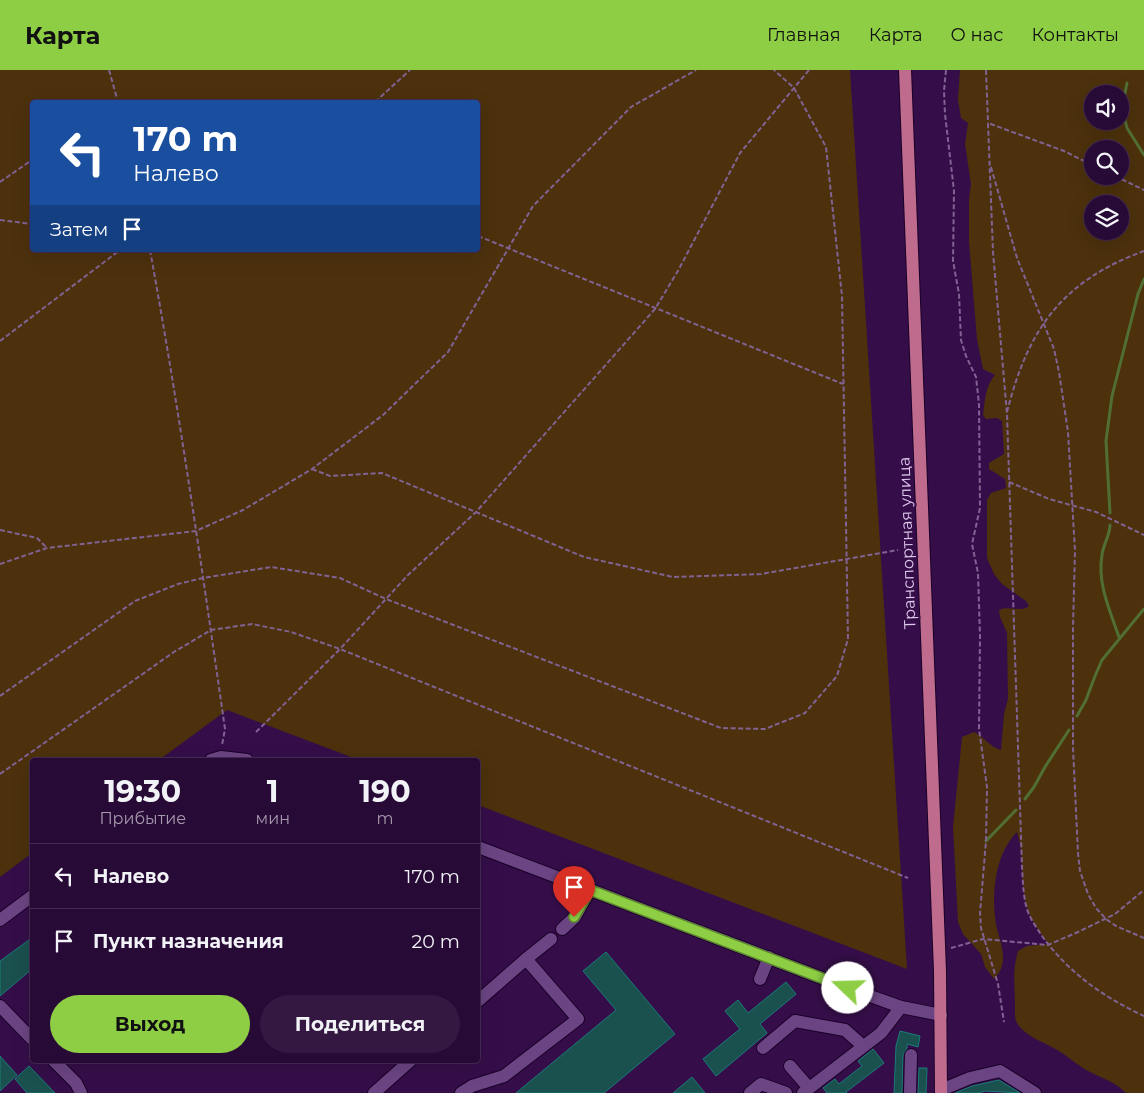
<!DOCTYPE html>
<html lang="ru">
<head>
<meta charset="utf-8">
<style>
  :root { --surface:#280a37; --page:#341842; --text:#f1f3f6; --muted:#a59aad; --line:#442b52; --accent:#8dce44 }
  body { margin:0; font-family:Montserrat,sans-serif; background:var(--page); color:var(--text); height:100vh; display:flex; flex-direction:column; font-size:19px; white-space:nowrap }
  * { box-sizing:border-box; margin:0 }
  p { font-size:16px; color:var(--muted) }
  .icon { flex:none; width:28px; height:28px; fill:none; stroke:currentColor; stroke-width:2; stroke-linecap:round; stroke-linejoin:round }
  .map { position:relative; flex:1; overflow:hidden }
  .sheet { position:absolute; left:30px; top:688px; width:450px; height:305px; display:flex; flex-direction:column; background:var(--surface); border-radius:5px; box-shadow:0 5px 20px #0002,0 0 0 1px var(--line) }
  .sheet>* { flex:none }
  .banner { position:absolute; left:30px; top:30px; width:450px; height:152px; border-radius:5px; box-shadow:0 5px 20px #0002,0 0 0 1px var(--line); background:#1a4fa0; color:#fff; overflow:hidden }
  .controls { position:absolute; left:1084px; top:15px; display:grid; gap:10px }
  .controls a { display:grid; place-items:center; width:45px; height:45px; border-radius:50%; background:var(--surface); box-shadow:0 5px 20px #0002,0 0 0 1px var(--line); font-size:25px }
  .pin { position:absolute; display:grid; place-items:center; width:42px; height:42px; color:#fff; margin:-51px -21px; border-radius:50% 50% 50% 0; rotate:-45deg; box-shadow:0 0 5px #0007 }
  .pin .icon { rotate:45deg }
  .me { position:absolute; width:55px; margin:-28px; rotate:291deg; stroke-linejoin:round; filter:drop-shadow(0 0 4px #0008) }
  .turn { display:flex; align-items:center; gap:18px; height:105px; padding:0 20px; font-size:22px }
  .turn .icon { width:65px; height:65px; stroke-width:2.5 }
  .turn b { display:block; font-size:35px; line-height:42px }
  .then { display:flex; align-items:center; height:48px; padding:0 20px; background:#0003; gap:10px; font-size:19px }
  .eta { display:flex; justify-content:space-evenly; align-items:center; height:85px; text-align:center }
  .eta b { font-size:30px; font-weight:700; line-height:35px }
  .cta { display:flex; gap:10px; margin-top:auto; padding:10px 20px }
  .cta a { flex:1; height:58px; border-radius:30px; background:var(--accent); color:#111; font-size:20px; font-weight:700; line-height:58px; text-align:center }
  .cta a+a { background:var(--page); color:var(--text) }
  ul { padding:0; list-style:none }
  li { display:flex; align-items:center; gap:15px; height:65px; padding:0 20px; border-top:1px solid var(--line) }
  li div { flex:1 }
  li b { display:block; font-size:19px }
  li em { font-style:normal }
  header { display:flex; align-items:center; gap:30px; box-sizing:border-box; height:70px; padding:0 25px; background:var(--accent); color:#111 }
  header strong { font-size:24px }
  nav { display:flex; gap:28px; margin-inline-start:auto; font-size:18px }
  .map>svg:first-child { display:block }
  .green { fill:#4c310c; fill-rule:evenodd }
  .lines { fill:none; stroke-linecap:round; stroke-linejoin:round }
  .stream { stroke:#516f34; stroke-width:3 }
  .building { fill:#1a504e; stroke:#1a7c79 }
  .minor-casing { stroke:#190028; stroke-width:14 }
  .major-casing { stroke:#190028; stroke-width:14 }
  .path { stroke:#816293; stroke-width:2; stroke-dasharray:5 2.5; stroke-linecap:butt }
  .minor { stroke:#6b4583; stroke-width:12 }
  .major { stroke:#bf6b8e; stroke-width:12 }
  .route-casing { stroke:#5c862c; stroke-width:12 }
  .route { stroke:#8dce44; stroke-width:9 }
  .labels { text-anchor:middle; dominant-baseline:central; stroke-width:4.5; stroke-linejoin:round; paint-order:stroke }
  .street-label { font-size:16px; fill:#dec9ed; stroke:#350e49 }
</style>
</head>
<body>
<header>
<strong>Карта</strong>
<nav><a>Главная</a><a>Карта</a><a>О нас</a><a>Контакты</a></nav>
</header>
<div class="map">
<svg width="1144" height="1023" viewBox="0 0 1144 1023">
  <rect width="100%" height="100%" fill="#350e49"/>
  <!-- green -->
  <g class="green">
    <path d="M 0,0 L 850,0 L 907,899 L 478,735 L 478,690 L 359,690 L 227,640 L 159,690 L 32,690 L 32,783 L 0,807 ZM 478,32 L 478,180 L 32,180 L 32,32 Z"/>
    <path d="M 960,0 L 1144,0 L 1144,1023 L 1126,1023 C 1115,1012 1104,1009 1090,1002 C 1080,997 1071,989 1062,983 C 1048,973 1026,968 1017,953 C 1014,947 1015,941 1015,935 C 1015,913 1012,903 1018,881 L 1027,876 L 1048,874 C 1041,863 1032,853 1028,840 C 1019,815 1025,787 1017,762 C 995,784 991,824 996,854 C 998,864 1003,877 1003,888 C 1003,896 1000,903 994,909 L 985,897 L 981,884 L 963,864 L 958,852 L 953,757 L 962,667 L 974,662 C 984,667 990,677 1001,680 L 1004,644 L 1008,629 L 1007,563 L 1000,547 L 999,540 C 1009,535 1020,543 1029,536 L 1026,531 L 1002,514 L 994,504 L 987,488 L 987,430 L 991,423 L 1006,418 L 1005,409 L 989,399 L 989,393 L 1004,384 L 1002,351 L 997,348 L 986,349 L 983,345 C 985,331 985,316 995,305 L 983,299 L 977,269 L 969,172 L 969,129 L 971,114 L 965,74 L 968,53 L 961,48 L 958,30 ZM 1092,24 L 1120,24 L 1120,51 L 1092,51 ZM 1092,79 L 1120,79 L 1120,106 L 1092,106 ZM 1092,134 L 1120,134 L 1120,161 L 1092,161 Z"/>
  </g>
  <g class="lines">
    <!-- stream -->
    <g class="stream">
      <polyline points="1127,13 1122,38 1127,58 1144,85"/>
      <polyline points="1110,443 1106,371 1112,326 1138,224 1144,209"/>
      <path d="M 1110,455 C 1110,465 1103,475 1102,485 C 1097,513 1110,541 1119,567"/>
      <polyline points="1077,646 1086,630 1095,606 1102,590 1144,539"/>
      <polyline points="1025,729 1034,717 1045,697 1069,660"/>
      <polyline points="986,771 1016,740"/>
    </g>
  </g>
  <!-- building -->
  <g class="building">
    <polygon points="29,870 32,875 32,899 0,926 0,891"/>
    <polygon points="606,882 675,964 604,1023 516,1023 616,940 583,901"/>
    <polygon points="786,912 796,924 760,954 767,963 716,1006 703,989 740,959 725,941 738,930 748,943"/>
    <polygon points="900,961 920,966 918,977 907,974 907,978 903,985 902,1023 894,1023 896,976"/>
    <polygon points="873,979 884,993 846,1022 847,1023 827,1023 823,1018 835,1009 839,1014 862,996 858,991"/>
    <polygon points="0,986 17,1005 0,1021"/>
    <polygon points="29,996 55,1023 27,1023 15,1009"/>
    <polygon points="919,998 927,998 926,1023 918,1023"/>
    <polygon points="692,1007 705,1023 673,1023"/>
    <polygon points="999,1010 1020,1023 985,1021 979,1023 955,1023 972,1016"/>
  </g>
  <g class="lines">
    <!-- minor casing -->
    <g class="minor-casing">
      <g id="minor">
        <polyline points="211,690 221,687 247,690"/>
        <polyline points="478,777 848,918 901,937 941,945"/>
        <polyline points="0,850 32,826"/>
        <polyline points="562,859 575,847 590,819"/>
        <polyline points="760,909 769,887"/>
        <polyline points="478,931 526,889 551,869"/>
        <polyline points="0,936 32,969"/>
        <polyline points="763,978 795,951 845,960 863,976"/>
        <polyline points="53,990 76,1013 81,1023"/>
        <polyline points="790,996 809,1018"/>
        <polyline points="941,1020 970,1008 1000,1001 1035,1023"/>
        <polyline points="374,1023 411,990"/>
        <polyline points="461,1023 472,1016 504,1006 578,949 526,889"/>
        <polyline points="750,1023 761,1014 786,1023"/>
        <polyline points="803,1023 881,963 901,937"/>
        <polyline points="910,1023 911,985"/>
      </g>
    </g>
    <!-- major casing -->
    <g class="major-casing">
      <polyline id="major" points="905,0 940,901 941,1023"/>
    </g>
    <!-- path -->
    <g class="path">
      <polyline points="109,0 118,32"/>
      <polyline points="946,0 944,21 945,44 954,121 953,191 959,224 961,270 966,286 976,307 979,334 980,438 972,474 978,503 980,566 979,659 987,717 986,771 980,843 981,858 998,914 1004,952"/>
      <polyline points="986,0 988,53"/>
      <polyline points="375,32 410,0"/>
      <path d="M 1092,95 L 1064,81 L 988,53 L 993,182 L 1007,344 L 1022,797 C 1023,811 1023,826 1027,839 C 1030,849 1037,858 1042,866 C 1069,903 1103,927 1144,946"/>
      <polyline points="991,97 1017,188 1054,279 1059,302 1068,362 1075,481 1073,557 1073,678 1078,783 1080,801 1088,824 1096,838 1106,849 1116,856 1144,868"/>
      <polyline points="1115,106 1144,120"/>
      <polyline points="0,112 32,90"/>
      <polyline points="0,150 32,154"/>
      <polyline points="478,166 843,314"/>
      <path d="M 150,180 C 179,339 202,499 225,659 L 222,675"/>
      <polyline points="0,271 120,180"/>
      <path d="M 1007,342 C 1028,259 1062,211 1144,181"/>
      <polyline points="312,399 330,406 382,403 584,487 673,507 761,504 898,480"/>
      <polyline points="1009,412 1049,429 1096,442 1144,465"/>
      <polyline points="0,460 37,468 46,477"/>
      <polyline points="0,494 47,478 196,461 243,440 312,399 383,345 448,282 533,136 631,37 696,0"/>
      <polyline points="0,626 135,531 178,514 203,508 271,497 340,508 386,529 721,658 765,659 805,643 837,606 848,569 842,226 826,77 794,18 774,0"/>
      <polyline points="256,662 340,579 408,505 476,442 655,239 679,199 740,83 809,0"/>
      <polyline points="0,704 174,582 211,560 252,554 291,562 340,579 908,808"/>
      <polyline points="951,878 983,869 1048,875 1078,862 1115,844 1144,820"/>
    </g>
    <!-- minor -->
    <use href="#minor" class="minor"/>
    <!-- major -->
    <use href="#major" class="major"/>
  </g>
  <g class="lines">
    <!-- route casing -->
    <g class="route-casing">
      <polyline id="route" points="574,847 590,820 848,918"/>
    </g>
    <!-- route -->
    <use href="#route" class="route"/>
  </g>
  <g class="labels">
    <!-- street labels -->
    <g class="street-label">
      <text transform="translate(907 473) rotate(-92)">Транспортная улица</text>
    </g>
  </g>
</svg>
<div class="controls">
<a><svg class="icon" aria-label="sound" viewBox="0 0 24 24"><path d="M4 9h4l5-4v14l-5-4H4zM17 9q2 3 0 6"/></svg></a>
<a><svg class="icon" aria-label="search" viewBox="0 0 24 24"><circle cx="10" cy="10" r="6"/><path d="M15 15l6 6"/></svg></a>
<a><svg class="icon" aria-label="layers" viewBox="0 0 24 24"><path d="M12 4l9 5-9 5-9-5zM3 14l9 5 9-5"/></svg></a>
</div>
<div class="pin" style="left:574px;top:847px;background:#d93025"><svg class="icon" aria-label="arrive" viewBox="0 0 24 24"><path d="M6 21V4h12l-3 4 3 4H6"/></svg></div>
<svg class="me" style="left:848px;top:918px" viewBox="-20 -20 40 40"><circle r="19" fill="#fff"/><path d="M0-13L10 11 0 6-10 11z" fill="#8dce44"/></svg>
<div class="banner">
<div class="turn"><svg class="icon" aria-label="left" viewBox="0 0 24 24"><path d="M17 20v-9H6M10 6l-5 5 5 5"/></svg><div><b>170 m</b>Налево</div></div>
<div class="then">Затем<svg class="icon" aria-label="arrive" viewBox="0 0 24 24"><path d="M6 21V4h12l-3 4 3 4H6"/></svg></div>
</div>
<section class="sheet">
<div class="eta">
<div><b>19:30</b><p>Прибытие</p></div>
<div><b>1</b><p>мин</p></div>
<div><b>190</b><p>m</p></div>
</div>
<ul>
<li><svg class="icon" aria-label="left" viewBox="0 0 24 24"><path d="M17 20v-9H6M10 6l-5 5 5 5"/></svg><div><b>Налево</b></div><em>170 m</em></li>
<li><svg class="icon" aria-label="arrive" viewBox="0 0 24 24"><path d="M6 21V4h12l-3 4 3 4H6"/></svg><div><b>Пункт назначения</b></div><em>20 m</em></li>
</ul>
<div class="cta"><a>Выход</a><a>Поделиться</a></div>
</section>
</div>
</body>
</html>
